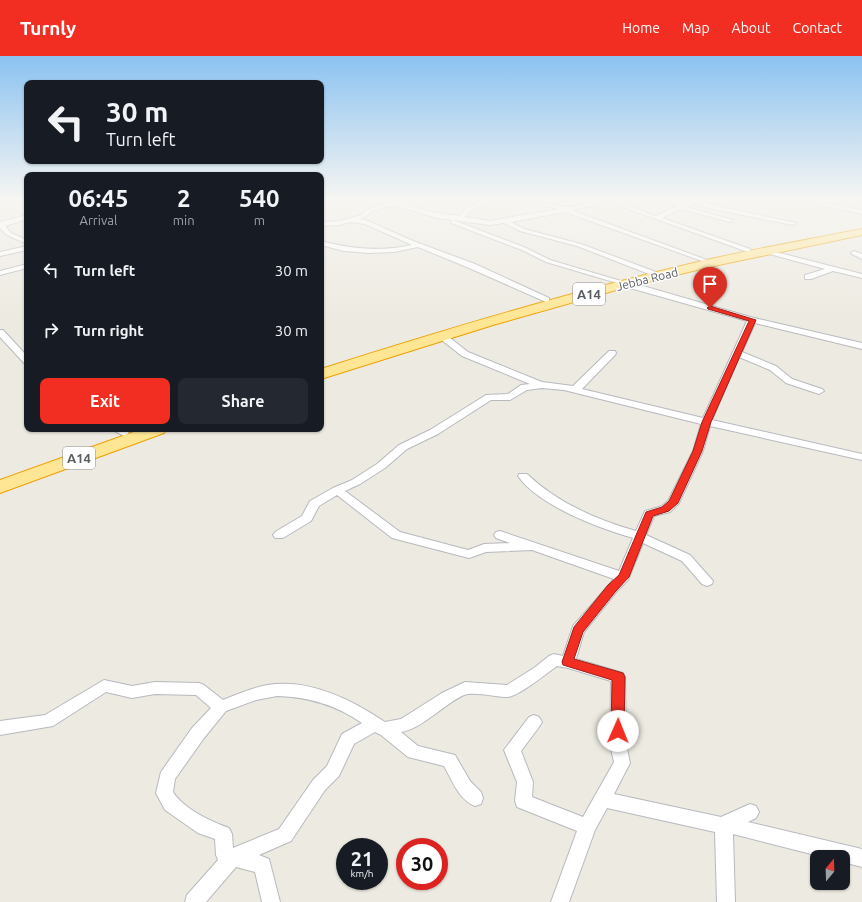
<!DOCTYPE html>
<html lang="en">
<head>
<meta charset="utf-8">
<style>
  :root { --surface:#171b24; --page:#242831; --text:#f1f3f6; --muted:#9ea1a6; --accent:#f22e22 }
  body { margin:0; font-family:Ubuntu,sans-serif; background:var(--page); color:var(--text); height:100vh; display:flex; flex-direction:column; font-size:15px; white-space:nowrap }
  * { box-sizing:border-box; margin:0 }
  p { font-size:13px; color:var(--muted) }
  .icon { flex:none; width:22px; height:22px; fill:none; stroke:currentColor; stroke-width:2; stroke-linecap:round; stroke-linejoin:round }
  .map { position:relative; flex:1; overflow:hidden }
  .details { position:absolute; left:24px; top:116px; width:300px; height:260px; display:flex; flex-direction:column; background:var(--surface); border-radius:8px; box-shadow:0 1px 3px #0004 }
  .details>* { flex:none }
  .hud { position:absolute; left:24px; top:24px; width:300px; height:84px; border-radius:8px; box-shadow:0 1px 3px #0004; background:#171b24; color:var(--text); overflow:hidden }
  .needle { width:26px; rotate:19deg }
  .controls { position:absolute; left:810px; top:794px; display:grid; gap:8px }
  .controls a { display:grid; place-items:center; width:40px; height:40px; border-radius:8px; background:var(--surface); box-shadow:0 1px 3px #0004; font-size:20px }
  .speed { position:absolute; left:336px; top:782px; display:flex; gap:8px; font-size:20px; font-weight:700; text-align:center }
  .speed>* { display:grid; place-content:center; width:52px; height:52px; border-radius:50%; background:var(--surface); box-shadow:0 1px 3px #0004; line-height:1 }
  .speed small { font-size:10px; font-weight:400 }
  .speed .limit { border:6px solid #d22; background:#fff; color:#111 }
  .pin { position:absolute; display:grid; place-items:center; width:34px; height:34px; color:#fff; margin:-41px -17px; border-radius:50% 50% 50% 0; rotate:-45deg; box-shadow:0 0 4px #0007 }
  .pin .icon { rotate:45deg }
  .me { position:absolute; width:44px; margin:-22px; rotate:1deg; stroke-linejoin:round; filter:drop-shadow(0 0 3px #0008) }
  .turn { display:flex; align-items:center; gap:14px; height:84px; padding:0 16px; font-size:18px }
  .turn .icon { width:52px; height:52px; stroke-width:2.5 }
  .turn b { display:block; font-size:28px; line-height:34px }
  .eta { display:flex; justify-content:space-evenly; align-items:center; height:68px; text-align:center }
  .eta b { font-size:24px; font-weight:700; line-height:28px }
  .action { display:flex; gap:8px; margin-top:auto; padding:8px 16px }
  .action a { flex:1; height:46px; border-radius:8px; background:var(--accent); color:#fff; font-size:16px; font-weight:700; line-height:46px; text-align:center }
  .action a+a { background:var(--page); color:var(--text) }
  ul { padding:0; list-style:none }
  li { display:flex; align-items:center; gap:12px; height:60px; padding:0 16px }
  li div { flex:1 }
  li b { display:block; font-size:15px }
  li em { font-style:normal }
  header { display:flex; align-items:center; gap:24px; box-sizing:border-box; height:56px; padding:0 20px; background:var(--accent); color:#fff }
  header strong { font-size:19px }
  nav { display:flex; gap:22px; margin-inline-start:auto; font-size:14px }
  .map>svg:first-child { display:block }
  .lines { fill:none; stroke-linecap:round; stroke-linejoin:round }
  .minor-casing { stroke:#b6b9be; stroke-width:2 }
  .trunk-casing { stroke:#ee9f00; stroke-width:2 }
  .minor { fill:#fff; fill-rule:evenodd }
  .trunk { fill:#ffe695; fill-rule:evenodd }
  .route { fill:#f22e22; stroke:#9d1e16 }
  .labels { text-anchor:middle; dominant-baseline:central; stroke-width:3; stroke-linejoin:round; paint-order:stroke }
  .far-street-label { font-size:12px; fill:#595e63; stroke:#fff }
  .shield { fill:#fff; stroke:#8b8e92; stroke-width:1 }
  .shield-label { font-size:13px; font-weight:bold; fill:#595e63 }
</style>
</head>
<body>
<header>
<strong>Turnly</strong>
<nav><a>Home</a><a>Map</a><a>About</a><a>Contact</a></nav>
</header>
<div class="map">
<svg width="862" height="846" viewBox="0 0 862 846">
  <rect width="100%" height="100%" fill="#edeae1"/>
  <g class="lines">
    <!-- minor casing -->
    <g class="minor-casing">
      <g id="minor">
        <path d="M 381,144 L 390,144 L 431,156 L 459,160 C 467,150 479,144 492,144 L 469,155 L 465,161 L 490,165 L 559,153 L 522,144 C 538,144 553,151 569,151 C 581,151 591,144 603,144 L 592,150 L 571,154 L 707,204 L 702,205 L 565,156 L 511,166 L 524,173 L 581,188 L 656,216 L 655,218 L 649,218 L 577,190 L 520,175 L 504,167 L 490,169 L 437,162 L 394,149 L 373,155 L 365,161 L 359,163 L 368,165 L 413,185 L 475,208 L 549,242 L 549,246 L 546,246 L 469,212 L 418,191 L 394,196 L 369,197 L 344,195 L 321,189 L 321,185 C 351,193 381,196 412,189 L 365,168 L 350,166 L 340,169 L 321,170 L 321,166 L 340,165 L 361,159 L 369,153 L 388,147 Z"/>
        <polygon points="603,144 611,144 656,160 679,149 661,144 671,144 685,147 697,144 717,150 796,167 793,169 712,153 695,147 686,151 733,164 730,166 681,153 662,162 750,193 751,194 748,196"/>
        <polygon points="797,144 808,144 862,154 862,158"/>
        <polygon points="27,159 27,163 5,170 11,177 27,184 27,188 7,179 0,172 0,166"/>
        <polygon points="453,164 526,192 550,204 621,225 617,227 546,206 522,194 451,167 451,165"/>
        <polygon points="27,190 27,194 0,200 0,196"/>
        <polygon points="764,193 862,218 862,222 833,215 811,223 805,223 805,219 825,213 762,196 761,195"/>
        <polygon points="854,195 862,198 862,203 852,198 851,197"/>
        <polygon points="27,208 27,212 0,219 0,215"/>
        <path d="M 623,226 L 629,226 L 754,262 L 862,287 L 862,293 L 755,267 L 742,296 L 776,310 L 792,323 L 822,333 L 824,335 L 819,338 L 786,327 L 770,314 L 739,301 L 712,364 L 862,398 L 862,404 L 710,370 L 703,395 L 679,447 L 670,456 L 654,460 L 646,479 L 690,499 L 713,525 L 712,528 L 707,530 L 702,528 L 682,505 L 643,487 L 628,524 L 617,535 L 584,576 L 576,603 L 623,617 L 625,621 L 626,688 L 630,707 L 614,738 L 721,761 L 750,748 L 756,750 L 759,756 L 756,762 L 748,766 L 862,793 L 862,811 L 843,806 L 843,801 L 823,801 L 733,778 L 735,846 L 717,846 L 715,776 L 607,752 L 595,774 L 569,846 L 551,846 L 577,775 L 517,751 L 515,745 L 517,726 L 504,694 L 529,661 L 534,659 L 539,661 L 542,666 L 539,671 L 521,695 L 533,726 L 532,741 L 583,761 L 614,706 L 610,688 L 611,625 L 568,612 L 557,610 C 547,617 518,641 507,641 C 496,641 474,635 464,639 C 444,648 422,673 401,676 L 418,690 L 455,699 L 470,725 L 481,736 L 483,742 L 481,748 L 475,750 C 459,744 452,724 444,710 L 408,701 L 381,679 L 375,676 L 354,688 L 339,720 L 325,734 L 291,785 L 259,799 L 269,803 L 280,846 L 262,846 L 255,816 L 236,811 L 206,846 L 185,846 L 187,839 L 218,804 L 216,799 L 215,783 L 198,777 L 165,754 L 156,737 L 161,716 L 192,672 L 211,652 L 196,639 L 155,638 L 132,642 L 106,636 L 53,670 L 0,679 L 0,665 L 45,659 L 104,624 L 132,630 L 155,626 L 199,627 L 204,629 L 223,644 C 237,638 252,632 267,629 C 309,622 351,643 385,666 L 401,663 L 442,637 L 465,626 L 507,629 L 534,612 L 549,600 L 554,598 L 563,600 L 573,570 L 614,523 L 532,494 L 486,496 L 469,502 L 392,482 L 337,439 L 319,450 L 311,465 L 283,482 L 275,482 L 273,479 L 275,476 L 302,460 L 310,445 L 333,432 L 352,424 L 377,408 L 399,389 L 430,374 L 486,339 L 508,338 L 521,329 L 530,328 L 462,300 L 439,282 L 438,280 L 439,278 L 445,278 L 468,296 L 542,326 L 573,330 L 609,295 L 615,295 L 616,297 L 615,299 L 582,333 L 703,362 L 747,265 L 623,230 ZM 542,332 L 564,334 L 701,368 L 693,395 L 668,445 L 662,450 L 645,455 L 636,475 C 597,464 556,446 527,418 L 519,418 L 518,420 C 539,450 599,472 633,482 L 619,515 L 500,475 L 496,476 L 494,479 L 496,482 L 510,487 L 484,488 L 468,494 L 400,476 L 345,435 L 360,428 L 385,412 L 407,393 L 438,378 L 491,344 L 510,344 L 527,334 ZM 277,640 C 309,641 336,649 362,667 L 342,678 L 327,710 L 313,724 L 279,773 L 233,792 L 232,778 L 229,772 C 210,765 184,753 173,736 L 175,723 L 204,682 L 226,655 L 256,644 Z"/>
        <polygon points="0,274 3,274 27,300 27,308 24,307 0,281"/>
        <polygon points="111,373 124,373 129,377 124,380"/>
      </g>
    </g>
    <!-- trunk casing -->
    <g class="trunk-casing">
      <g id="trunk">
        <path d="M 862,173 L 862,179 L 709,211 L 620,233 L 493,269 L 321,323 L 321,313 C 440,275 560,239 681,210 C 741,195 802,185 862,173 Z"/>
        <polygon points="142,373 167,373 164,377 0,437 0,424"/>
      </g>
    </g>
    <!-- minor -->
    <use href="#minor" class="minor"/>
    <!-- trunk -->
    <use href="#trunk" class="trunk"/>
  </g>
  <!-- sky -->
  <linearGradient id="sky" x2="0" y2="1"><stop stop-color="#8bc2f1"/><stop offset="0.55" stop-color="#f7f6f2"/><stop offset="1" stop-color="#f7f6f2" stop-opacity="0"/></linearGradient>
  <rect width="862" height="262" fill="url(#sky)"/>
  <!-- route -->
  <polygon class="route" points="710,250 756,264 711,366 702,395 678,447 669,455 653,460 629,521 616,535 583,576 574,603 623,617 625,621 624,675 622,679 618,680 613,679 611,675 612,624 563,609 562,606 574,571 608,529 619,519 646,456 662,451 669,445 693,395 702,366 749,265 708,253 707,252"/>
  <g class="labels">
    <!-- far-street labels -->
    <g class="far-street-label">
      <text transform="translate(647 223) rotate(-14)">Jebba Road</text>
    </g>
    <!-- shield labels -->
    <g class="shield">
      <rect x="573" y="227" width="32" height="22" rx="3"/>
      <rect x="63" y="391" width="32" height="22" rx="3"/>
    </g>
    <g class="shield-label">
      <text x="589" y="238">A14</text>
      <text x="79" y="402">A14</text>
    </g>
  </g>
</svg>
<div class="controls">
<a><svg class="needle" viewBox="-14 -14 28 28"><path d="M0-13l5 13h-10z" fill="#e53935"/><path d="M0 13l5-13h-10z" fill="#9ea1a6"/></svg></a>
</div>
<div class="speed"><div>21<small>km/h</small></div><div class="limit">30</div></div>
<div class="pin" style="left:710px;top:252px;background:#d93025"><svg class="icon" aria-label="arrive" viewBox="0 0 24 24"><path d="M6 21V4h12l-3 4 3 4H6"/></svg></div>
<svg class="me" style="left:618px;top:675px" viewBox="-20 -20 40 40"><circle r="19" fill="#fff"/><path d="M0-13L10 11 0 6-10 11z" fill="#f22e22"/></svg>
<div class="hud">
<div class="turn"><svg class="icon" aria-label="left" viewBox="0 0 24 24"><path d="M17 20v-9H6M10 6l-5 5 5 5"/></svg><div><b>30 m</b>Turn left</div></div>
</div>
<section class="details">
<div class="eta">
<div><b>06:45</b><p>Arrival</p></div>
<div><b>2</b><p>min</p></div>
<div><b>540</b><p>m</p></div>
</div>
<ul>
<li><svg class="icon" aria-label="left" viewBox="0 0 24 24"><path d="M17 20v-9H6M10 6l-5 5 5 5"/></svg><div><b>Turn left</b></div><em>30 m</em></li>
<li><svg class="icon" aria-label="right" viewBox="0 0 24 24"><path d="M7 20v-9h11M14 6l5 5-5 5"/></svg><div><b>Turn right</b></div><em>30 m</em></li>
</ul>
<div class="action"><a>Exit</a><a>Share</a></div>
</section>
</div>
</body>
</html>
